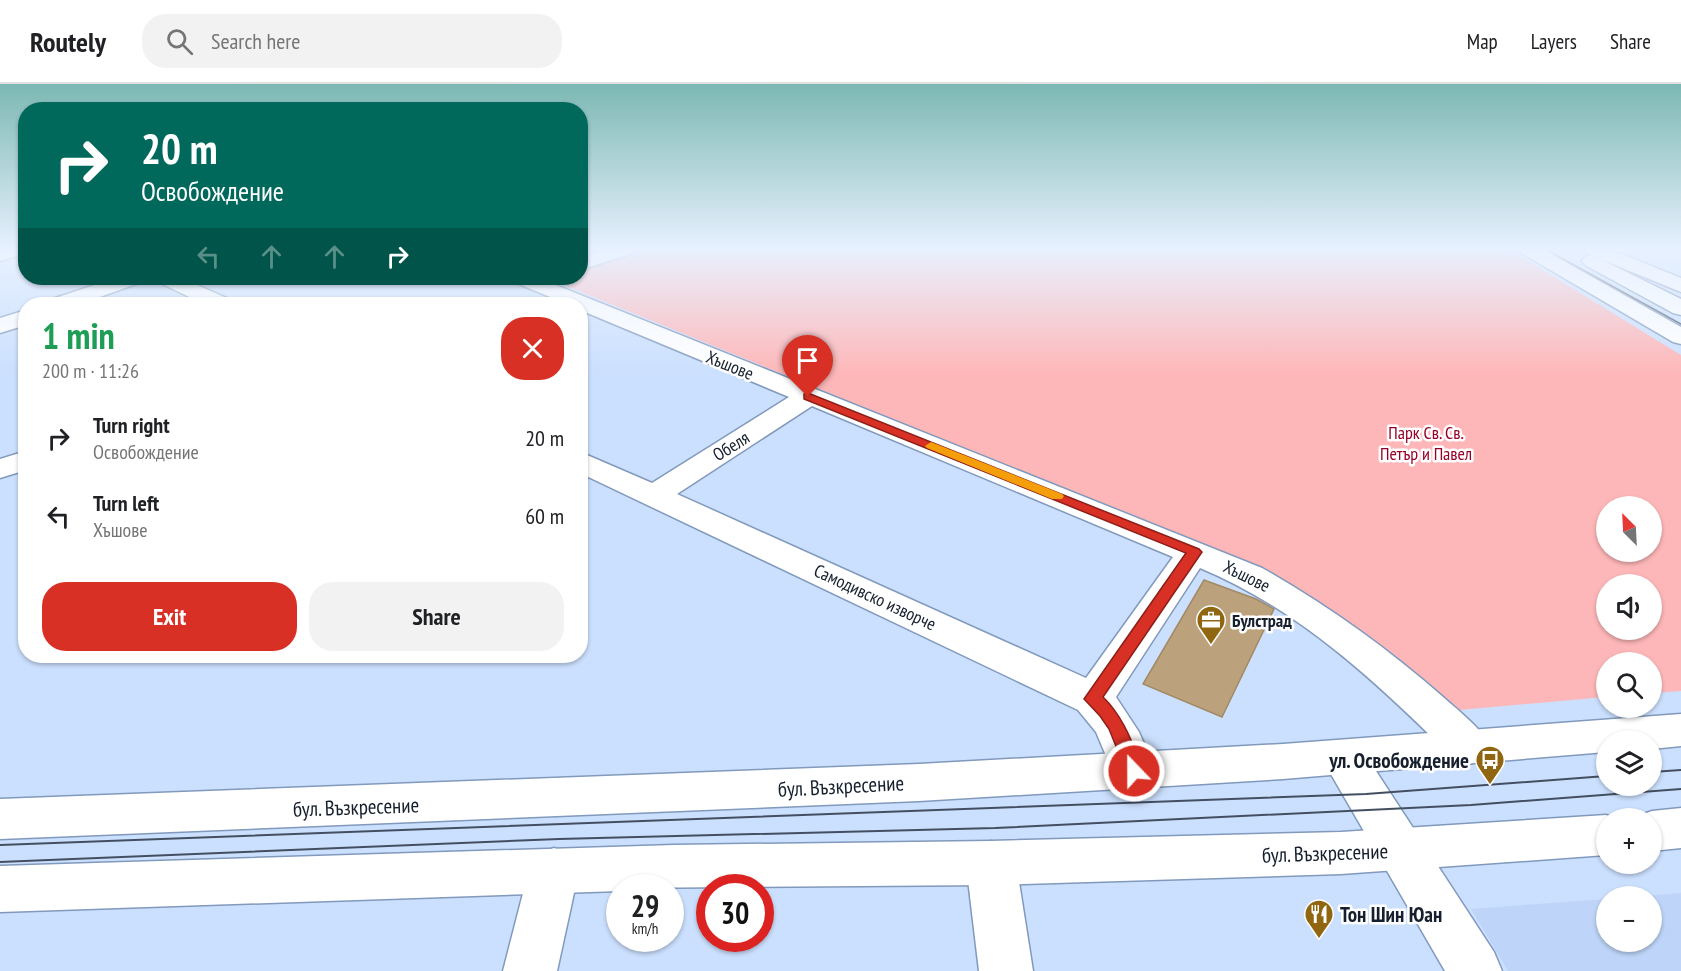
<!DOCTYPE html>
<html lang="en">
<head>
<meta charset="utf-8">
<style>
  :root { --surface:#fff; --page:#f2f2f2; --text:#202124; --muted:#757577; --line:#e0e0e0; --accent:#d93025 }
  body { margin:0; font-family:"PT Sans Narrow",sans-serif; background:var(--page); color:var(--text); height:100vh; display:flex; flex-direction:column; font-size:22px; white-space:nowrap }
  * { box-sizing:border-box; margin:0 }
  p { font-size:20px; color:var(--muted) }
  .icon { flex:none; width:33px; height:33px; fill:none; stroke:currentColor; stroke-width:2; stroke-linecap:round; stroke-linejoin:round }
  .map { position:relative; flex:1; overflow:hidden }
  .drawer { position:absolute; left:18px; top:213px; width:570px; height:366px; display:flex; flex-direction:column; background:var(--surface); border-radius:24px; box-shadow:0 2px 4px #0004 }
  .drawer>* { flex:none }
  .top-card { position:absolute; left:18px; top:18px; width:570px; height:183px; border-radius:24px; box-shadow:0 2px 4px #0004; background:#00695c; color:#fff; overflow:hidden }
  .needle { width:39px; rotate:336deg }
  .buttons { position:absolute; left:1596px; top:412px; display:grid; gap:12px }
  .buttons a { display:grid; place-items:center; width:66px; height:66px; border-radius:50%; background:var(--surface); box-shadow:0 2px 4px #0004; font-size:30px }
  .speed { position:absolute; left:606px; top:790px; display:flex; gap:12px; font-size:30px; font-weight:700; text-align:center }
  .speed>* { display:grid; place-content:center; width:78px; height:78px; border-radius:50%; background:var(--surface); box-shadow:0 2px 4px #0004; line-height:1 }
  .speed small { font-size:15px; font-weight:400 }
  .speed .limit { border:9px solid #d22; background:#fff; color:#111 }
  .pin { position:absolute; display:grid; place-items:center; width:51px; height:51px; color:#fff; margin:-62px -26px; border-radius:50% 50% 50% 0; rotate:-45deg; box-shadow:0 0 6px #0007 }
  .pin .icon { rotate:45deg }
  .me { position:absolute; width:66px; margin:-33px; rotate:338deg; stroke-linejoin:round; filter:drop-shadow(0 0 4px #0008) }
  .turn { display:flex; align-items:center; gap:21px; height:126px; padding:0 24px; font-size:27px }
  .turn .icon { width:78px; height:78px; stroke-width:2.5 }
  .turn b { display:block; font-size:42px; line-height:51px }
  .lanes { display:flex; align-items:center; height:57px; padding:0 24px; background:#0003; justify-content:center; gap:30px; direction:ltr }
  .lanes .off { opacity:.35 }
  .round { display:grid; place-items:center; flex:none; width:63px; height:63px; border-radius:24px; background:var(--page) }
  .headline { display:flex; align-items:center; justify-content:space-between; height:102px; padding:0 24px }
  h1 { font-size:36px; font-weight:800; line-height:45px; color:#1e9e55 }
  .button { display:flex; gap:12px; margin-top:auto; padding:12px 24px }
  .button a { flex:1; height:69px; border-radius:24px; background:var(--accent); color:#fff; font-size:24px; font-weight:800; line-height:69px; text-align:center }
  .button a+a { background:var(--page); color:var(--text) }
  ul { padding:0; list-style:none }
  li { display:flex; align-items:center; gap:18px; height:78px; padding:0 24px }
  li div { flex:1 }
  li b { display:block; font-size:22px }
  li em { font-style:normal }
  header { display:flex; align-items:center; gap:36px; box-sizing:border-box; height:84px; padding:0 30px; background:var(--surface); border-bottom:2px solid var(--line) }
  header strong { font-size:28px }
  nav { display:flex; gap:33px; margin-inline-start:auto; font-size:21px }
  .search { width:420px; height:54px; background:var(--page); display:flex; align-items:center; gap:15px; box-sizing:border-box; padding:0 21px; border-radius:24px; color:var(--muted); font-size:22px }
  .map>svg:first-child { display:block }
  .built { fill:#bed5f9 }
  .green { fill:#feb7b8; fill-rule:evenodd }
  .building { fill:#bba27c; stroke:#a28a64; stroke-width:1.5 }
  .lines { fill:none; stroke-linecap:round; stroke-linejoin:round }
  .minor-casing { stroke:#8199bc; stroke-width:3 }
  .secondary-casing { stroke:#8199bc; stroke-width:3 }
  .primary-casing { stroke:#8199bc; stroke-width:3 }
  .minor { fill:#fff; fill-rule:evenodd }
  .secondary { fill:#fff; fill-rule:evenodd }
  .primary { fill:#fff; fill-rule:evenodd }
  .tram-far1 { stroke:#434f61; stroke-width:1.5 }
  .tram { stroke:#434f61; stroke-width:2 }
  .route { fill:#d93025; stroke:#8d1f18; stroke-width:1.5 }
  .slow { fill:#f59e0b }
  .labels { text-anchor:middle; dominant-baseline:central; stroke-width:5; stroke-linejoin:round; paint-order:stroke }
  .street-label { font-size:18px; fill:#161f2d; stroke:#fff }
  .park-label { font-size:18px; fill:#960028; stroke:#fff }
  .poi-label { font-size:18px; font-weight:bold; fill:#161f2d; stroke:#fff; text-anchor:start }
  .near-poi-label { font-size:21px; font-weight:bold; fill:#161f2d; stroke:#fff; text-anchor:end }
  .near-street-label { font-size:21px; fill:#161f2d; stroke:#fff }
</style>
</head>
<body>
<header>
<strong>Routely</strong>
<div class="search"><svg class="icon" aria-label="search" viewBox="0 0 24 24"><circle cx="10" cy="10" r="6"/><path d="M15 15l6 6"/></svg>Search here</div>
<nav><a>Map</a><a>Layers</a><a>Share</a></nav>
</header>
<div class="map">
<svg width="1681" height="887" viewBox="0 0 1681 887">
  <rect width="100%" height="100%" fill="#cbe0fe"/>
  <!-- built -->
  <polygon class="built" points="1681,809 1681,887 1508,887 1471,825 1606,815 1606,858 1652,858 1652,813 1632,813"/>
  <!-- green -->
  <path class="green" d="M 633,166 L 1510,166 L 1681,271 L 1681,607 L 1652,609 L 1652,579 L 1606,579 L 1606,613 L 1459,626 C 1399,572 1334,522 1261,485 L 547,194 L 580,194 L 581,183 ZM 1606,423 L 1652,423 L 1652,468 L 1606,468 ZM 1606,501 L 1652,501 L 1652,546 L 1606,546 Z"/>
  <!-- building -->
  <polygon class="building" points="1204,496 1256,515 1274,525 1222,633 1143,600"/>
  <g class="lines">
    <!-- minor casing -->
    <g class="minor-casing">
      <g id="minor">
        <polygon points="0,166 26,166 23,170 0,177"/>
        <polygon points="604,166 634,166 631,170 580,186 580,173"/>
        <polygon points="1585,166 1612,166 1681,194 1681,208 1588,170"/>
        <polygon points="116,194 145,194 142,198 80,220 49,220 52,215"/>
        <polygon points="155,194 181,194 229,215 232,220 204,220 158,198"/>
        <path d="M 511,194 L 538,194 L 1262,484 C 1327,521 1387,564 1443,613 C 1460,628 1480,643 1491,663 L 1484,675 L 1469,680 L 1454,675 C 1379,600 1299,525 1200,484 L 1116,613 L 1139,648 L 1156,687 L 1150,700 L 1134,705 L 1118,700 L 1096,648 L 1078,626 L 580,389 L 580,368 L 652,399 L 789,313 L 580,226 L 580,220 L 567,220 L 514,198 ZM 812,322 L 1173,473 L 1086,594 L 677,410 Z"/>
        <polygon points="26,226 26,241 0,249 0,234"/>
        <polygon points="26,367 26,386 0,394 0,375"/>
        <polygon points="1343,656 1359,661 1494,868 1502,887 1445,887 1321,673 1327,661"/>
        <polygon points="991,757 1008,764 1016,779 1033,887 979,887 966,779 974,764"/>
        <polygon points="554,764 572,771 579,786 557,887 503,887 529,786 536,771"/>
      </g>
    </g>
    <!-- secondary casing -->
    <g class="secondary-casing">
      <g id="secondary">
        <polygon points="1681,630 1681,662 1652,665 1652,657 1606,657 1606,668 1283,695 919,717 0,755 0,715 919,680 1283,660"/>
        <polygon points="1681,724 1681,764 1652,767 1652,735 1634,735 1635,733 1652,727"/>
        <polygon points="1606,731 1618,735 1606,735 1606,771 1341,790 991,801 620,804 620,807 0,828 0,782 674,761 991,757 1341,748"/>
      </g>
    </g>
    <!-- primary casing -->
    <g class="primary-casing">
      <g id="primary">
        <polygon points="1520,166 1544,166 1681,243 1681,260 1673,258 1523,170"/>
        <polygon points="1592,171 1681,215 1681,231 1673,229 1585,181 1582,177 1585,173"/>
      </g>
    </g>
    <!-- minor -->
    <use href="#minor" class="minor"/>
    <!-- secondary -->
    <use href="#secondary" class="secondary"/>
    <!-- primary -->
    <use href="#primary" class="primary"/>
    <!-- tram-far1 -->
    <polyline class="tram-far1" points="1547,166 1681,240"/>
    <!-- tram -->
    <g class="tram">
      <polyline points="1652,688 1681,686"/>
      <polyline points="0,761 1366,710 1606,692"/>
      <polyline points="0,778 559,755 995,744 1471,721 1681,705"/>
    </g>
  </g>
  <!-- sky -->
  <linearGradient id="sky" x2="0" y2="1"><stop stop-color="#7cb8b3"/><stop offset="0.57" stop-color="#e8f1ff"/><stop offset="1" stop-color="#e8f1ff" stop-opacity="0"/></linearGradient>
  <rect width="1681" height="290" fill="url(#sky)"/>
  <!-- route -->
  <path class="route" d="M 808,309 L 1199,465 L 1202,468 L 1103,613 C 1124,633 1133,661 1144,687 L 1141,692 L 1134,694 L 1128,692 L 1109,645 L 1100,632 L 1084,615 L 1186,469 L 804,315 L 804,310 Z"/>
  <!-- slow -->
  <polygon class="slow" points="931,358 1062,410 1064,412 1062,415 1052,415 927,364 925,362"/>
  <!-- icons -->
  <defs>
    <g id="office-pin" transform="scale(1.5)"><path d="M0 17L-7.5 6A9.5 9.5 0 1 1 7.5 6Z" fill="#916610" stroke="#fff"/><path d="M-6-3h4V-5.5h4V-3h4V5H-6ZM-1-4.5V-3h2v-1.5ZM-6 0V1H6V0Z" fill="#fff"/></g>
    <g id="bus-pin" transform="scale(1.5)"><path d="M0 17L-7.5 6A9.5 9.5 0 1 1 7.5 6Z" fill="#916610" stroke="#fff"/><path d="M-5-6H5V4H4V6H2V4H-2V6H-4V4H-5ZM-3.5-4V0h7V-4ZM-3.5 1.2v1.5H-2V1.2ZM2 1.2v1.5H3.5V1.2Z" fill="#fff"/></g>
    <g id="restaurant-pin" transform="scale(1.5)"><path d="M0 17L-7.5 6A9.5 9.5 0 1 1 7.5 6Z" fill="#916610" stroke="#fff"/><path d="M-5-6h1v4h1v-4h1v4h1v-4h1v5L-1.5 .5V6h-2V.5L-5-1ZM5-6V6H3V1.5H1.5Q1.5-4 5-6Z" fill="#fff"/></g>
  </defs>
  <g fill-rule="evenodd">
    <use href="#office-pin" x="1211" y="536"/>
    <use href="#bus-pin" x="1490" y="676"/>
    <use href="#restaurant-pin" x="1319" y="830"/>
  </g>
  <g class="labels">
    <!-- street labels -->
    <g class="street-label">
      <text transform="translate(730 281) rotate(22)">Хъшове</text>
      <text transform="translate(731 362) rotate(-32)">Обеля</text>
      <text transform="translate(1247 492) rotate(26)">Хъшове</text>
      <text transform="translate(875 513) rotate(25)">Самодивско изворче</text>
    </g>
    <!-- park labels -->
    <g class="park-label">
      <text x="1426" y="348">Парк Св. Св.<tspan x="1426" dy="21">Петър и Павел</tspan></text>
    </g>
    <!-- poi labels -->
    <g class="poi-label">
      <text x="1232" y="536">Булстрад</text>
    </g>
    <!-- near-poi labels -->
    <g class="near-poi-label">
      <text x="1469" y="676">ул. Освобождение</text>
      <text x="1340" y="830" text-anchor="start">Тон Шин Юан</text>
    </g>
    <!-- near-street labels -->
    <g class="near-street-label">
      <text transform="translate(841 702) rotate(-3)">бул. Възкресение</text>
      <text transform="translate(356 723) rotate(-2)">бул. Възкресение</text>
      <text transform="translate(1325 769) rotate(-2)">бул. Възкресение</text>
    </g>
  </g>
</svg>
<div class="buttons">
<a><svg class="needle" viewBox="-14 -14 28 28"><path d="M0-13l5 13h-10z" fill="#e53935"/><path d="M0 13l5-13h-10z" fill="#757577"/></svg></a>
<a><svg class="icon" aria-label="sound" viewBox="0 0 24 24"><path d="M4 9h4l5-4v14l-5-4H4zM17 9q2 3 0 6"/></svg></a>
<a><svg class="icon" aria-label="search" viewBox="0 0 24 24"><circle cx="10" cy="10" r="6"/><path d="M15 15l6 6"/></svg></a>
<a><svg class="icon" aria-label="layers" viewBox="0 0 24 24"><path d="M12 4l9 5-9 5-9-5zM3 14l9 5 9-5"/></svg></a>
<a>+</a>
<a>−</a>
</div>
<div class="speed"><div>29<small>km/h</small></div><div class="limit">30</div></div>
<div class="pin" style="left:808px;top:313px;background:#d93025"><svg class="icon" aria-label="arrive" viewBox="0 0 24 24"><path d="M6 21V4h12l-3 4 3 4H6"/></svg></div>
<svg class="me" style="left:1134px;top:687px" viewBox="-20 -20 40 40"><circle r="17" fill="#d93025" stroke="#fff" stroke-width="3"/><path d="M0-11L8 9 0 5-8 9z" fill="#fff"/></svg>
<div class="top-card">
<div class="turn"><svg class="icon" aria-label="right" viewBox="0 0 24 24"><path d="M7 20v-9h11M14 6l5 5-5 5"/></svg><div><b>20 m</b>Освобождение</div></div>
<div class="lanes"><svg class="icon off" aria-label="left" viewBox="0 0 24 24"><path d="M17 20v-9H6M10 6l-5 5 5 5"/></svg><svg class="icon off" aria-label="ahead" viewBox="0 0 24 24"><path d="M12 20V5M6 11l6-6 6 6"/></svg><svg class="icon off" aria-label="ahead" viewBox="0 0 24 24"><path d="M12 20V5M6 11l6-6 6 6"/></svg><svg class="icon" aria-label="right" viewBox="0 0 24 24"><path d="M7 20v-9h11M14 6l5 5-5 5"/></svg></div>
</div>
<section class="drawer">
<div class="headline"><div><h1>1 min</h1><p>200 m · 11:26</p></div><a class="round" style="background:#d93025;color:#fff"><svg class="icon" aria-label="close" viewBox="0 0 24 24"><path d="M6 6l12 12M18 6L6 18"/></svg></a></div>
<ul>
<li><svg class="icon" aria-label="right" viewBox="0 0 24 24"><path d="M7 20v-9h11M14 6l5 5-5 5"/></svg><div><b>Turn right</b><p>Освобождение</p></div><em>20 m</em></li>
<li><svg class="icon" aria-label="left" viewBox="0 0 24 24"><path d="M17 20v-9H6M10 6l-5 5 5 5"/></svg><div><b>Turn left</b><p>Хъшове</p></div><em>60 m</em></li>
</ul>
<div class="button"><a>Exit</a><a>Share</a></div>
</section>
</div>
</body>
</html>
